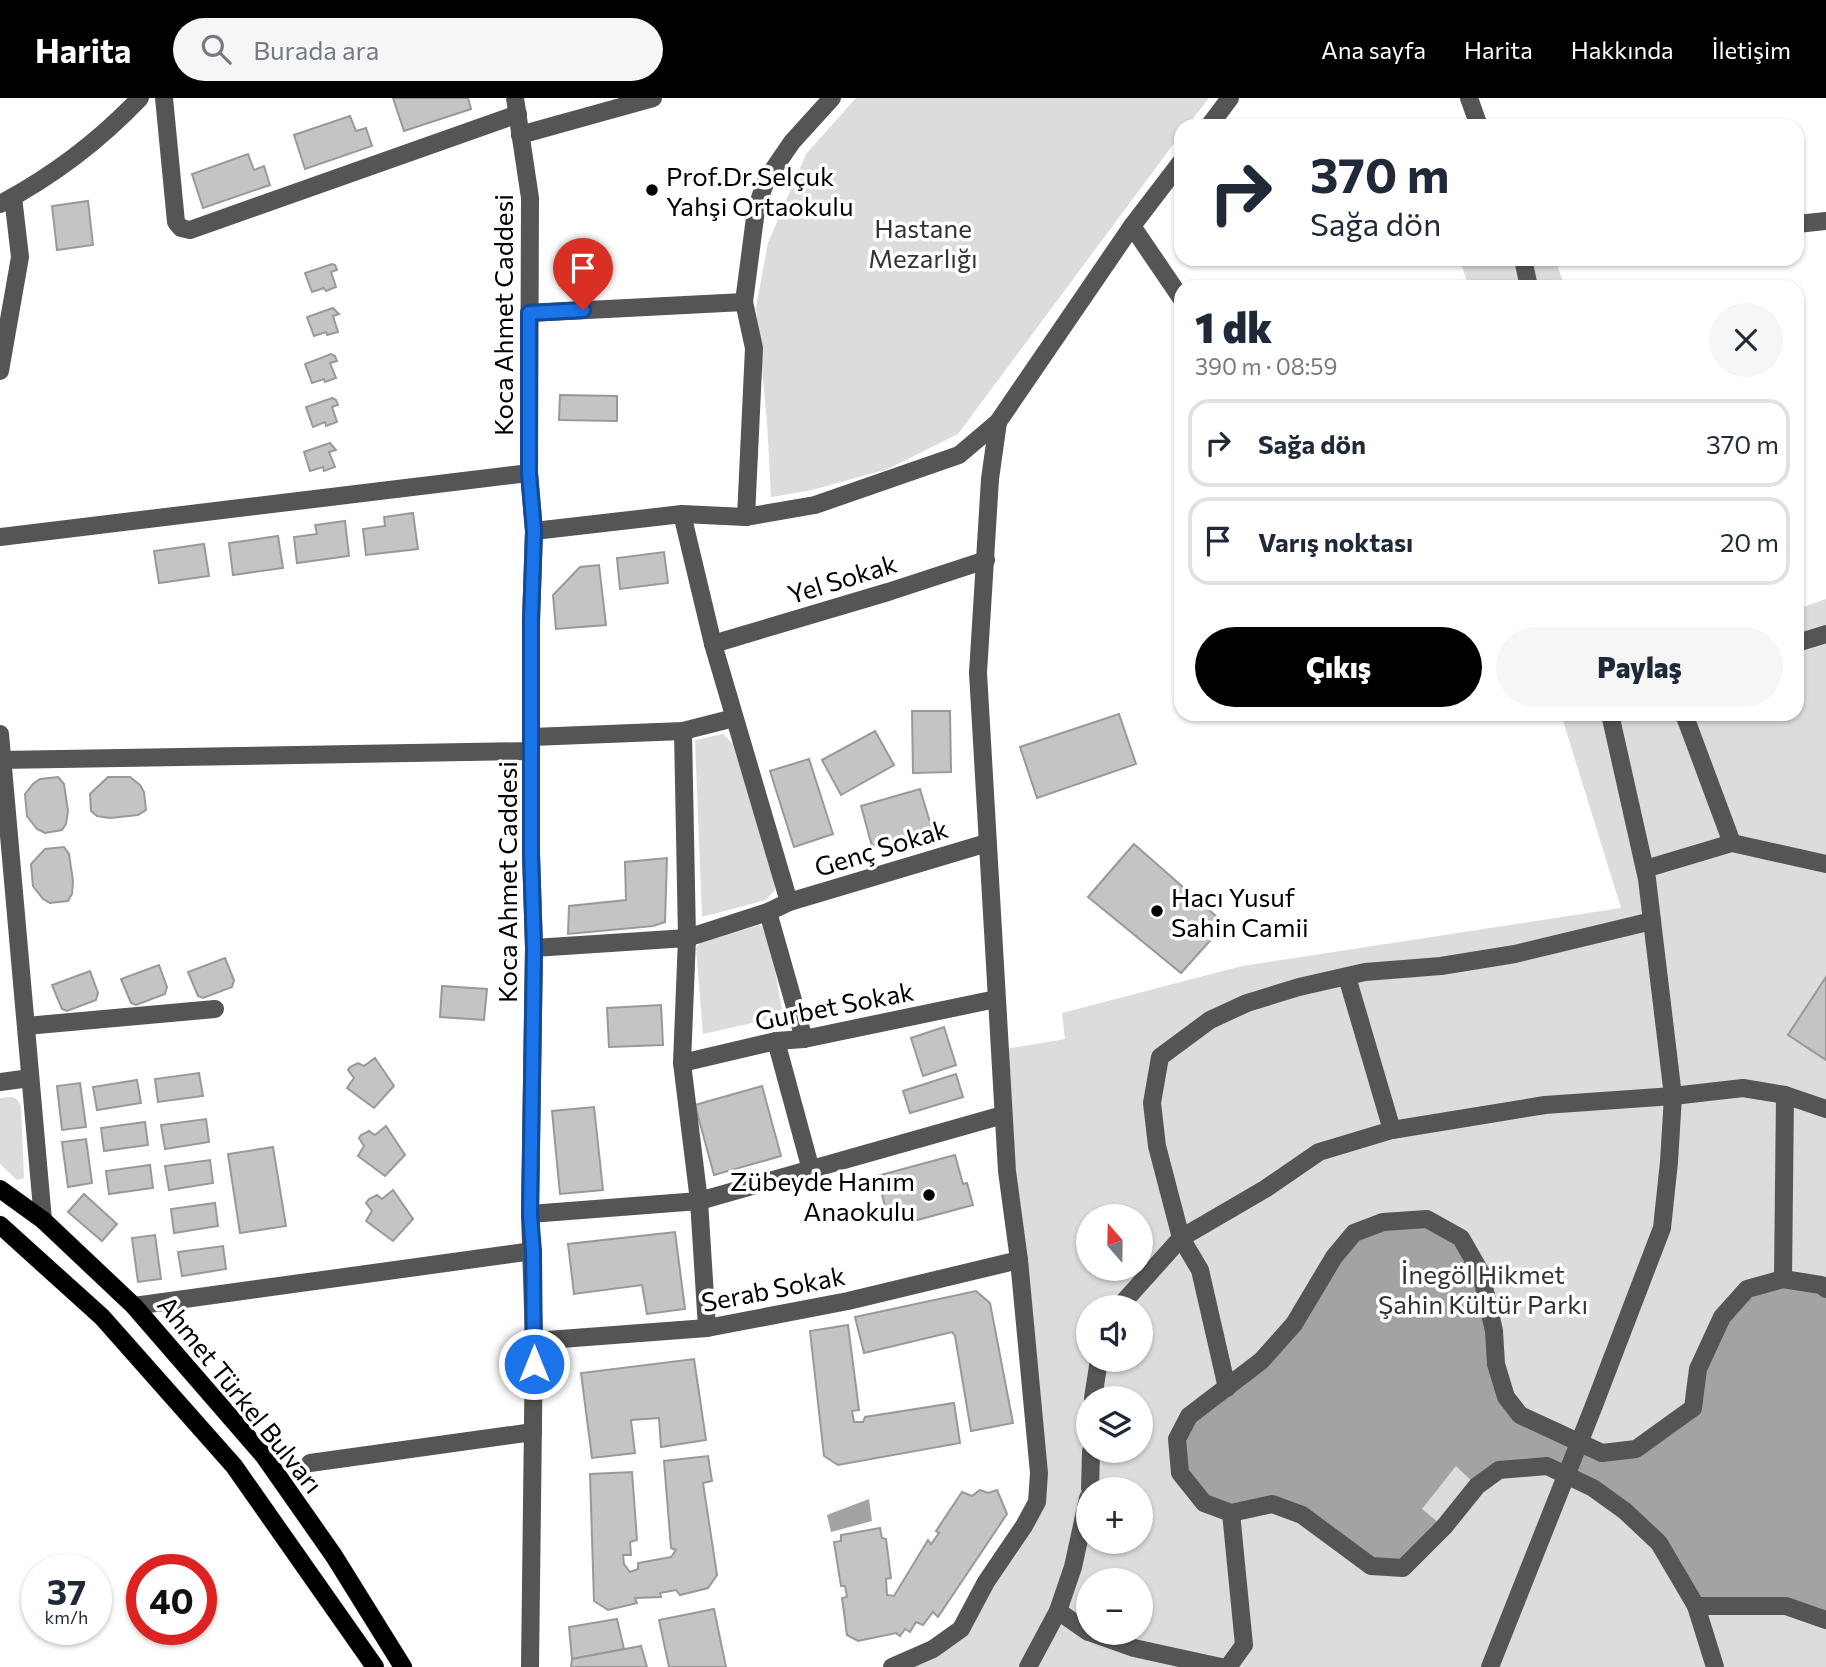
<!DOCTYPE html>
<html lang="tr">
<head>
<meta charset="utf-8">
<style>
  :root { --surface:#fff; --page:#f6f6f7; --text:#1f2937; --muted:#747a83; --line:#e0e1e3; --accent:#000 }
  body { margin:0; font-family:Commissioner,sans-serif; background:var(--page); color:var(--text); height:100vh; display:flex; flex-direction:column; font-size:26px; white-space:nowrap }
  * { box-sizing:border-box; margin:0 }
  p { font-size:23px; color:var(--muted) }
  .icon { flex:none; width:38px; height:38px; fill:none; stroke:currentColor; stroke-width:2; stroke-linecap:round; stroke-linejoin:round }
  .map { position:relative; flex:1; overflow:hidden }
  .drawer { position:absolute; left:1174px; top:182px; width:630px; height:441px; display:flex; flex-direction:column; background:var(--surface); border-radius:21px; box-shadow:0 2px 5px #0004 }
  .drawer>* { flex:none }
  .top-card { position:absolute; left:1174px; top:21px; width:630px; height:147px; border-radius:21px; box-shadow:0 2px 5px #0004; background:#fff; color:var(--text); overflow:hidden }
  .needle { width:46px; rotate:340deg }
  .tools { position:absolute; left:1076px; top:1106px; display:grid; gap:14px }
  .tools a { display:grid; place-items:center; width:77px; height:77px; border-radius:50%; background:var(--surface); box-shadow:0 2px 5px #0004; font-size:35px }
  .speed { position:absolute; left:21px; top:1456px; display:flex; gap:14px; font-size:35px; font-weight:700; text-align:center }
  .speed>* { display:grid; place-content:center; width:91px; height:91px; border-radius:50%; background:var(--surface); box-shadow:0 2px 5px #0004; line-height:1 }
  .speed small { font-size:18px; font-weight:400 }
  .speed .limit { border:10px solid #d22; background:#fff; color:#111 }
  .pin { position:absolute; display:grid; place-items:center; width:60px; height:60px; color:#fff; margin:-72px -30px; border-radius:50% 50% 50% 0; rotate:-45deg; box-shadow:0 0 7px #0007 }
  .pin .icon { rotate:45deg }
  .me { position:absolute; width:77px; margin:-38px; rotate:0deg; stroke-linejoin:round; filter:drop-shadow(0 0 5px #0008) }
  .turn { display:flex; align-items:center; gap:24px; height:147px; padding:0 21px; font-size:32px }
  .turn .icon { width:91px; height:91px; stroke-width:2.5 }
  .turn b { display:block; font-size:49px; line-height:60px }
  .round { display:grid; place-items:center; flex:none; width:74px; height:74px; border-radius:37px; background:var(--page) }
  .summary { display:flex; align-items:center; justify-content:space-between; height:119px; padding:0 21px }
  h1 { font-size:42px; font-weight:800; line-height:52px }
  .button { display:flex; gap:14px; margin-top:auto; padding:14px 21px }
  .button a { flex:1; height:80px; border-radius:42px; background:var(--accent); color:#fff; font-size:28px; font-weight:800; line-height:80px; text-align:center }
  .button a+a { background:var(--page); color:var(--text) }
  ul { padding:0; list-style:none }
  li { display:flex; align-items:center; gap:21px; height:88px; margin:0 14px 10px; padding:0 7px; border:4px solid var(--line); border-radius:21px }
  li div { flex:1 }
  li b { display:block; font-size:26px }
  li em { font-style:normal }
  header { display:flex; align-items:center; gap:42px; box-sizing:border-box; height:98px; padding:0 35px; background:var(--accent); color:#fff }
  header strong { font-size:33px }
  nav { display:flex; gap:38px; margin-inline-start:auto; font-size:24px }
  .search { width:490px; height:63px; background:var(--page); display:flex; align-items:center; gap:18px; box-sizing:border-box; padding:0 24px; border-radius:38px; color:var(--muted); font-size:26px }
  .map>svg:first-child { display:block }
  .green { fill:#dcdcdc; fill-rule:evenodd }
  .water { fill:#a3a3a3 }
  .building { fill:#c4c4c4; stroke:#999; stroke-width:2 }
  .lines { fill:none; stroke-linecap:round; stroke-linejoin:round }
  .major-casing { stroke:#dbdbdb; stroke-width:19 }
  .minor { stroke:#555; stroke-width:18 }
  .major { stroke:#000; stroke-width:18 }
  .route-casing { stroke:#114b97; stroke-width:18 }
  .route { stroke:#1a73e8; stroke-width:12 }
  .poi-dot { fill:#000; stroke:#fff; stroke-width:2.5 }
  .labels { text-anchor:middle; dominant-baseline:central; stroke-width:7; stroke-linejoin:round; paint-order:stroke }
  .poi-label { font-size:26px; fill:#000; stroke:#fff; text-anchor:start }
  .park-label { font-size:26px; fill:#333; stroke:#fff }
  .street-label { font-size:26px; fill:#000; stroke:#fff }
</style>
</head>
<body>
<header>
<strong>Harita</strong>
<div class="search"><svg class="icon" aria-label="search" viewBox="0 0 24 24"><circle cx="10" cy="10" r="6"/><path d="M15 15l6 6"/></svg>Burada ara</div>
<nav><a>Ana sayfa</a><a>Harita</a><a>Hakkında</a><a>İletişim</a></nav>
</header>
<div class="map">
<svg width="1826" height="1569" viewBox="0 0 1826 1569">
  <rect width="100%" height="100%" fill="#fff"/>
  <!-- green -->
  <g class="green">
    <polygon points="856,0 1209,0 1187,28 1181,28 1181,36 958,336 888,371 812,392 771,399 767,323 756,209 768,145 806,56"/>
    <polygon points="1485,161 1555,161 1565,189 1469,189 1461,166"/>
    <path d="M 1826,501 L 1826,1569 L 892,1569 L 961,1531 L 1037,1404 L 999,952 L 1065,941 L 1062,915 L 1242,868 L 1621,810 L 1561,616 L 1797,616 L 1797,511 ZM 1088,1118 L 1141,1118 L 1141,1171 L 1088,1171 ZM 1088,1209 L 1141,1209 L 1141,1262 L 1088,1262 ZM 1088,1300 L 1141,1300 L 1141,1353 L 1088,1353 ZM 1088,1391 L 1141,1391 L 1141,1444 L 1088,1444 ZM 1088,1482 L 1141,1482 L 1141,1535 L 1088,1535 Z"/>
    <polygon points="723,636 733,646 776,779 775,792 766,802 702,819 695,642"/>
    <polygon points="760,827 768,831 783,918 703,936 696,850 702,843"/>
    <polygon points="12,999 17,1001 21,1008 24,1080 17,1082 0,1066 0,1000"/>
  </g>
  <!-- water -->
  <g class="water">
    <polygon points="1427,1121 1461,1140 1481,1175 1506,1299 1602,1355 1636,1351 1693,1310 1698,1271 1747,1191 1783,1181 1826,1191 1826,1522 1786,1508 1696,1508 1659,1445 1547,1368 1499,1372 1477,1388 1456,1368 1422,1411 1444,1429 1403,1470 1371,1468 1272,1406 1231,1415 1204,1405 1180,1375 1189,1318 1261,1263 1354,1135"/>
    <polygon points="869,1401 872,1423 831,1434 827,1417"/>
  </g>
  <!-- building -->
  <g class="building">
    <polygon points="393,0 468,0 471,11 404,33"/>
    <polygon points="350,18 356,33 366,30 372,48 305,71 294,37"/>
    <polygon points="248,56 254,72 264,68 270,87 203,110 192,76"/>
    <polygon points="88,103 93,147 57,152 52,108"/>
    <polygon points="332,166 335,167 337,172 331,174 336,189 326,193 324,190 312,194 305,175"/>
    <polygon points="333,210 339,216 333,218 338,234 327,237 326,234 314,238 307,219"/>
    <polygon points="331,256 335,258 337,263 330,265 336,280 325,284 324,281 312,285 305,266"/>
    <polygon points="560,297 617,298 617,323 559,322"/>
    <polygon points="332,300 336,302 338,307 332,309 337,324 326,328 325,324 313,329 306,309"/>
    <polygon points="330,345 336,352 329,354 335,369 324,373 323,369 310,373 304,354"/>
    <polygon points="413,415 418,451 366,457 363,431 385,428 384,419"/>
    <polygon points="345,423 349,458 297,465 294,439 317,436 315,427"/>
    <polygon points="278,438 283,470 233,477 229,445"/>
    <polygon points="204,446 209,478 159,485 154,453"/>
    <polygon points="664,454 668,485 620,491 617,460"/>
    <polygon points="599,467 606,527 556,531 553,497 580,469"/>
    <polygon points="912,613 950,613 951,674 913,675"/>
    <polygon points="1119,616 1136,666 1037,700 1020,649"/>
    <polygon points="875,633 894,667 841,697 822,662"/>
    <polygon points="809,661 833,736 794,749 770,673"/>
    <polygon points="58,679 64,686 68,713 66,726 62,732 45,735 37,731 27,718 25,696 33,686 40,681"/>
    <polygon points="108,679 130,679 140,687 144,694 146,712 138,717 110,720 97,718 91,713 90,696"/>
    <polygon points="920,691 932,731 872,748 861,708"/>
    <polygon points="1134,746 1225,826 1181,875 1088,799"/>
    <polygon points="64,749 69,756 73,783 72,796 68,803 50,805 43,801 33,788 31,766 45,751"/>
    <polygon points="667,760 665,824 653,828 568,836 569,808 626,802 625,764"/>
    <polygon points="225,860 234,882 232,889 203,900 198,898 188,874"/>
    <polygon points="159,867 167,889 165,896 136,907 131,905 121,881"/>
    <polygon points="90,873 98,895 96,902 67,913 62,911 52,887"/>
    <polygon points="1826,879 1826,962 1788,937"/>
    <polygon points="442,888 487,891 484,922 440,919"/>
    <polygon points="661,907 663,947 609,949 607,910"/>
    <polygon points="944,929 956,967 923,978 911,940"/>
    <polygon points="375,960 394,988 374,1010 347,990 354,980 348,972 350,969 358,965 364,968"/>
    <polygon points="199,975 203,998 158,1004 155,981"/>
    <polygon points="956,976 963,999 910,1015 903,993"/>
    <polygon points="137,982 141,1005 97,1012 93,989"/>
    <polygon points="80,985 86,1029 62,1032 57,988"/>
    <polygon points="762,988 781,1058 714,1077 695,1007"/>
    <polygon points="594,1009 603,1092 560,1096 552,1013"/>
    <polygon points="206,1021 209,1044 165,1051 161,1027"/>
    <polygon points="145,1024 148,1047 104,1053 101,1030"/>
    <polygon points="386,1028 405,1057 385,1078 358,1058 364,1048 359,1040 361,1037 369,1033 375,1037"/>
    <polygon points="86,1041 92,1085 68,1089 62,1044"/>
    <polygon points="273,1049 286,1128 240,1135 228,1056"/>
    <polygon points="955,1057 963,1086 967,1085 973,1107 906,1125 904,1120 889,1123 877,1078"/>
    <polygon points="210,1062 213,1085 169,1092 165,1068"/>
    <polygon points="150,1067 153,1090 109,1096 106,1073"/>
    <polygon points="393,1092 413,1121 393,1143 366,1123 372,1113 366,1105 369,1101 377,1097 382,1101"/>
    <polygon points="84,1096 117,1126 102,1143 68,1114"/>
    <polygon points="215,1105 218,1128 174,1135 171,1111"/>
    <polygon points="675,1134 685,1211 647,1216 642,1187 574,1196 568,1146"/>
    <polygon points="155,1137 161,1181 138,1184 132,1140"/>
    <polygon points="223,1148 226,1171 182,1178 178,1154"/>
    <polygon points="976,1193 990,1205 1013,1325 971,1333 955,1238 952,1234 864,1255 855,1219"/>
    <polygon points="848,1227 859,1312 852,1313 854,1324 863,1324 865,1319 954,1305 960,1345 838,1367 824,1358 810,1233"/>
    <polygon points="694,1261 706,1342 661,1349 659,1320 631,1322 635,1355 592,1360 581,1275"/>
    <polygon points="708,1358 712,1383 703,1385 717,1477 708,1490 680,1497 676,1492 660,1495 661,1499 635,1500 637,1505 608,1512 594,1503 590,1376 632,1374 637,1442 630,1444 631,1457 623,1457 624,1466 630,1474 638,1471 638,1465 671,1459 676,1452 671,1450 664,1363"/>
    <polygon points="980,1392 988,1395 997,1392 1007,1416 938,1519 933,1514 923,1527 916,1524 910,1534 905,1531 900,1538 896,1535 858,1543 847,1537 842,1500 847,1499 845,1488 841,1488 834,1444 841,1443 841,1437 880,1430 882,1440 886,1441 891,1480 886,1481 887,1497 894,1498 928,1442 931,1446 939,1435 936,1433 962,1394 972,1398"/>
    <polygon points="714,1511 726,1569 669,1569 659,1522"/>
    <polygon points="617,1521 624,1551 572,1561 569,1529"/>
    <polygon points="641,1548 647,1569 571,1569 572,1561"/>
  </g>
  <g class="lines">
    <!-- major casing -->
    <g class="major-casing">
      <g id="major">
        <polyline points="0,1091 43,1122 134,1208 264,1358 334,1458 403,1569"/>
        <polyline points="0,1127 102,1219 234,1368 375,1569"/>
      </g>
    </g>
    <!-- minor -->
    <g class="minor">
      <polyline points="164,0 176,124 181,130 190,132 518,16"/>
      <polyline points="515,0 530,100 529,375 534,433 531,523 531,756 534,850 530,1116 534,1243 530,1569"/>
      <polyline points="1469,0 1479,28"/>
      <polyline points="1209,28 1230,0"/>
      <polyline points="520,37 653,0"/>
      <path d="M 0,106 C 51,79 100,42 140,0"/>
      <polyline points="1797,126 1826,123"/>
      <polyline points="1132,128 1181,200"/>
      <polyline points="1523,161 1529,189"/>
      <polyline points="529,215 744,204"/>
      <polyline points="0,273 20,159 13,99"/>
      <polyline points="682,416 713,546 789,804"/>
      <polyline points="746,419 754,250 744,204 756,112 766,82 792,44 832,0"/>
      <polyline points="534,433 682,416 746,419 815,407 959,357 998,324 1132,128 1181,64"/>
      <polyline points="0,439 529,375"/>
      <polyline points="1797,545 1826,536"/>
      <polyline points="713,546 888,494 986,462"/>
      <polyline points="1684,616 1732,745"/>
      <polyline points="683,633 687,840 682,965 699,1103 707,1230"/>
      <polyline points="0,636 43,1122"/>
      <polyline points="532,639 683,633 734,620"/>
      <polyline points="0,662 531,653"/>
      <polyline points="1645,771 1732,745 1826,766"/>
      <polyline points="768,814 804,941"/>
      <polyline points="534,850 687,840 768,814 789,804 987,745"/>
      <polyline points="1347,879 1392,1032"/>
      <polyline points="26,928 215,911"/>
      <polyline points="776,943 811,1072"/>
      <polyline points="682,965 776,943 804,941 996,901"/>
      <polyline points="0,984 30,980"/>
      <polyline points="530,1116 699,1103 1003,1017"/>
      <polyline points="1783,1181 1785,997"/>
      <polyline points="1826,1191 1821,1187 1783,1181 1747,1191 1722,1219 1698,1271 1693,1310 1636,1351 1602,1355 1520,1317 1506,1299 1496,1266 1494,1233 1481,1175 1461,1140 1427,1121 1383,1124 1354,1135 1334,1159 1294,1226 1261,1263 1189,1318 1177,1341 1180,1375 1204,1405 1231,1415 1272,1406 1302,1417 1371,1468 1403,1470 1444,1429 1477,1388 1499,1372 1547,1368 1593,1390 1625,1413 1659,1445 1696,1508 1786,1508 1826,1522"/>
      <polyline points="134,1208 533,1153"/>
      <polyline points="1119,1209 1181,1140 1265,1091 1319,1054 1392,1032 1545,1007 1673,998 1743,990 1785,997 1826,1011"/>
      <polyline points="534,1243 707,1230 848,1203 1019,1162"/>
      <polyline points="1227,1290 1200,1172 1181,1140 1157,1048 1152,1005 1160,959 1210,922 1247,905 1299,889 1365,874 1441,868 1515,856 1652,823"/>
      <polyline points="1093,1300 1099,1262"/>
      <polyline points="310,1365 533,1334"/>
      <polyline points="1090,1391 1091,1353"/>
      <polyline points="1696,1508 1715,1569"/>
      <polyline points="1058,1513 1088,1534"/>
      <polyline points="1092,1535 1134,1550 1221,1569"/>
      <polyline points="892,1569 933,1551 961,1531 986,1484 1024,1428 1037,1404 1039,1375 1019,1162 1007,1073 978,575 990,381 998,324"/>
      <polyline points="1028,1569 1058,1513 1073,1469 1088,1400"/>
      <polyline points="1228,1569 1244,1547 1231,1415"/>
      <polyline points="1490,1569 1593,1310 1662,1130 1669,1064 1673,998 1647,781 1610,616"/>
    </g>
    <!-- major -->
    <use href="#major" class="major"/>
  </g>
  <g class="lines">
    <!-- route casing -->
    <g class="route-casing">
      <polyline id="route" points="534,1266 533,1153 530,1116 534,850 531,756 531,523 534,433 529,375 529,215 583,212"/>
    </g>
    <!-- route -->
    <use href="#route" class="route"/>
  </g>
  <!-- markers -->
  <g class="poi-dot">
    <circle cx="652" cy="92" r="7"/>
    <circle cx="1157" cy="813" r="7"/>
    <circle cx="929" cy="1097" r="7"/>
  </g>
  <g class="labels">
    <!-- poi labels -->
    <g class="poi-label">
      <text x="666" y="77">Prof.Dr.Selçuk<tspan x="666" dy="30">Yahşi Ortaokulu</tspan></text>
      <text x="1171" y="798">Hacı Yusuf<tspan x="1171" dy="30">Sahin Camii</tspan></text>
      <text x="915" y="1082" text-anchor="end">Zübeyde Hanım<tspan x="915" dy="30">Anaokulu</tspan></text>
    </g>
    <!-- park labels -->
    <g class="park-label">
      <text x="923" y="129">Hastane<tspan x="923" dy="30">Mezarlığı</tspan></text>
      <text x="1483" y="1175">İnegöl Hikmet<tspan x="1483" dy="30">Şahin Kültür Parkı</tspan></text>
    </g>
    <!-- street labels -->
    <g class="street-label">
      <text transform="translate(502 217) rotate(-90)">Koca Ahmet Caddesi</text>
      <text transform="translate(842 480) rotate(-17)">Yel Sokak</text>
      <text transform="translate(881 749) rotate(-17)">Genç Sokak</text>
      <text transform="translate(506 784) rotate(-90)">Koca Ahmet Caddesi</text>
      <text transform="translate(834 907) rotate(-11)">Gurbet Sokak</text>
      <text transform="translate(773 1190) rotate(-11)">Serab Sokak</text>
      <text transform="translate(241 1296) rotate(51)">Ahmet Türkel Bulvarı</text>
    </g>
  </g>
</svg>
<div class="tools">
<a><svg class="needle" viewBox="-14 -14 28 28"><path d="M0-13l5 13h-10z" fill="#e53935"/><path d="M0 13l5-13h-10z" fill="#747a83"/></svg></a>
<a><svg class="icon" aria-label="sound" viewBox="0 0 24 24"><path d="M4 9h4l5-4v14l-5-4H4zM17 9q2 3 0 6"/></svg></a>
<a><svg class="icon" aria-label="layers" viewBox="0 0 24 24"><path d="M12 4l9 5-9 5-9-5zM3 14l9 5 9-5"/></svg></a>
<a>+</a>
<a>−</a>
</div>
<div class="speed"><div>37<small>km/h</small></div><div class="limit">40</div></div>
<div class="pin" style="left:583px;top:212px;background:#d93025"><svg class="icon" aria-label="arrive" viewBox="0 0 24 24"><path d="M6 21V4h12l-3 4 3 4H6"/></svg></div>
<svg class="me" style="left:534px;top:1266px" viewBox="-20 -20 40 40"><circle r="17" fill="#1a73e8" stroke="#fff" stroke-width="3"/><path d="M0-11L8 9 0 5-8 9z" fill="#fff"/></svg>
<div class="top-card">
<div class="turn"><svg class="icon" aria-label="right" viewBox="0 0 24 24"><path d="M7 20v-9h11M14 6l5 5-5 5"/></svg><div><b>370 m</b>Sağa dön</div></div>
</div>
<section class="drawer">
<div class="summary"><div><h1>1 dk</h1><p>390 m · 08:59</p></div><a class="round"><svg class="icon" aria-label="close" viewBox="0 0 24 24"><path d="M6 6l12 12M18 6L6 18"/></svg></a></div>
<ul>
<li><svg class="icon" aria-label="right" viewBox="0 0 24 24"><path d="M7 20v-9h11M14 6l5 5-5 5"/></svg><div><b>Sağa dön</b></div><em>370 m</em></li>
<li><svg class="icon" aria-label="arrive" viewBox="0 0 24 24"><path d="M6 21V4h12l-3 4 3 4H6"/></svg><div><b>Varış noktası</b></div><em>20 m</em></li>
</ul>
<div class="button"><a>Çıkış</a><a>Paylaş</a></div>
</section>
</div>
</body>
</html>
